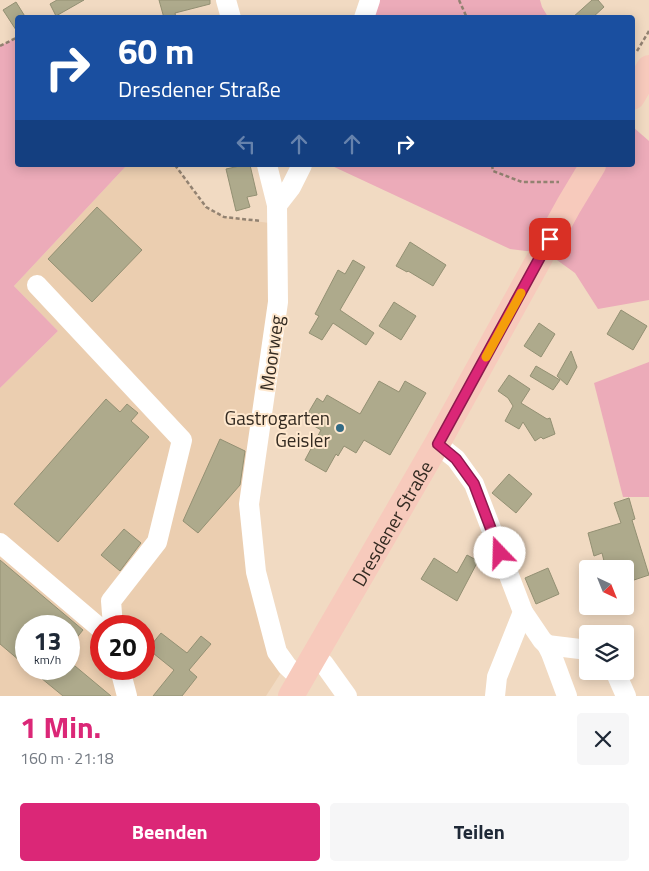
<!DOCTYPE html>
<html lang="de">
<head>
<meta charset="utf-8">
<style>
  :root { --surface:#fff; --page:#f6f6f7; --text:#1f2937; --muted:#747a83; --accent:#db2777 }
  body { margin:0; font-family:"Titillium Web",sans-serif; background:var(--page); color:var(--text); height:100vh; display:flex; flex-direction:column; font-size:19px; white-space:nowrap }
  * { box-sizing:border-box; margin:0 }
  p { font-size:16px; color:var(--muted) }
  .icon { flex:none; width:28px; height:28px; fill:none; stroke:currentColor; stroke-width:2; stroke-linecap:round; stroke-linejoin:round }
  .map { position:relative; height:696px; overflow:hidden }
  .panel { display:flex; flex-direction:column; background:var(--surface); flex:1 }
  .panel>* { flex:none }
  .banner { position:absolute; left:15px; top:15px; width:620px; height:152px; border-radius:5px; box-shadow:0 2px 12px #0003; background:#1a4fa0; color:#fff; overflow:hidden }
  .needle { width:32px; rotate:137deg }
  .buttons { position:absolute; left:579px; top:560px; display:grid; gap:10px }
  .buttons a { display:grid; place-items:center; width:55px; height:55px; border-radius:5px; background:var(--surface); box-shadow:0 2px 12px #0003; font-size:25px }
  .speed { position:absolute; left:15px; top:615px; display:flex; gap:10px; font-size:25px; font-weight:700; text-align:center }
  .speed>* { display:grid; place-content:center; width:65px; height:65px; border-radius:50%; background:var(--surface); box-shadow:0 2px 12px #0003; line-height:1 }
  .speed small { font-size:12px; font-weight:400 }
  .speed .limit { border:8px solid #d22; background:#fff; color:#111 }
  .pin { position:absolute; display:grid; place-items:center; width:42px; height:42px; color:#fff; margin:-21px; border-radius:10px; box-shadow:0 2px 8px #0006 }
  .me { position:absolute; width:55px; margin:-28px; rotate:339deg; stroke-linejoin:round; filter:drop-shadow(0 0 4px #0008) }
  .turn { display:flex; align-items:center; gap:18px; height:105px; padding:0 20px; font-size:22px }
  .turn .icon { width:65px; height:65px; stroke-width:2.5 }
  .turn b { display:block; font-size:35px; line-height:42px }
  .lanes { display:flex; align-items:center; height:48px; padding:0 20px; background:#0003; justify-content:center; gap:25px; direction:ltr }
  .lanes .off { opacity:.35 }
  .round { display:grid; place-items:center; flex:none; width:52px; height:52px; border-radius:5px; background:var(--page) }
  .summary { display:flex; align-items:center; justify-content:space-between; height:85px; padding:0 20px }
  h1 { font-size:30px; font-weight:700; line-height:38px; color:var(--accent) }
  .button { display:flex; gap:10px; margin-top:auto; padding:10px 20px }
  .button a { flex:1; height:58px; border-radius:5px; background:var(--accent); color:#fff; font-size:20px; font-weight:700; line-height:58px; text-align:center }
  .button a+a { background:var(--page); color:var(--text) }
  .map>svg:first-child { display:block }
  .built { fill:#ebceb0; fill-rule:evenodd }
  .green { fill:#ecabb9 }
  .building { fill:#aeaa8c; stroke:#939073 }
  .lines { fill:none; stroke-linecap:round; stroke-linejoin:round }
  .path { stroke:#928271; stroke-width:2.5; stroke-dasharray:4 2.5; stroke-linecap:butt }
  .minor { stroke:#fff; stroke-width:20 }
  .major { stroke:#f7cabc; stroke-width:26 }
  .route-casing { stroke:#8e194d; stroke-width:12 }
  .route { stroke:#db2777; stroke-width:9 }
  .slow { stroke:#f59e0b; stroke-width:9 }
  .poi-dot { fill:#336b85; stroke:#ffe8ce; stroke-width:2 }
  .labels { text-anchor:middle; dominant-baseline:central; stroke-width:4; stroke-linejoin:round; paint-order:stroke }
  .street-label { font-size:19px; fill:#332a21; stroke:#ffe8ce }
  .poi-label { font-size:19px; fill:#332a21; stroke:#ffe8ce; text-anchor:end }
</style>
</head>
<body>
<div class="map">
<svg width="649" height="696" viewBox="0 0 649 696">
  <rect width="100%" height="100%" fill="#f1dac2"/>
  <!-- built -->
  <path class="built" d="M 127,165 L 175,165 L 205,207 L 224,217 L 277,224 L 248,504 L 286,665 L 266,696 L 0,696 L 0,388 L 58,331 L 14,286 ZM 26,626 L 69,626 L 69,669 L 26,669 ZM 101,626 L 144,626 L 144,669 L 101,669 Z"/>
  <!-- green -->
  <g class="green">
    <polygon points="370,0 540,0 542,7 548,17 365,18"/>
    <polygon points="17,37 18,165 127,165 14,286 58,331 0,388 0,46"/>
    <polygon points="633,127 649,141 649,300 598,309 575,273 550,255 594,165 632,165"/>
    <polygon points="330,165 591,165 542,253 510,249"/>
    <polygon points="649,362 649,497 623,497 594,383"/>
  </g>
  <!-- building -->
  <g class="building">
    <polygon points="57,0 84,0 56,16 50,4"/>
    <polygon points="159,0 210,0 210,4 175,13 176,18 164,18"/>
    <polygon points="592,0 598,0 604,7 592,18 572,18"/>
    <polygon points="16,2 26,18 18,18 18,33 3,10"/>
    <polygon points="244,165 250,165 257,195 247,197 250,207 236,211 226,169"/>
    <polygon points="97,207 142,250 92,302 48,259"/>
    <polygon points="410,242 446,265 433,286 408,271 407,272 396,266"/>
    <polygon points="353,260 365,267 340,310 374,333 366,345 333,323 322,340 309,333 319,316 315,314 338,270 345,274"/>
    <polygon points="394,302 416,316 401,340 379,326"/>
    <polygon points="621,310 647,326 633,350 607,334"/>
    <polygon points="539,323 555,334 541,357 524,346"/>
    <polygon points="571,351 577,367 567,385 557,376"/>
    <polygon points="536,366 560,380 553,390 530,376"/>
    <polygon points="509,375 530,389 521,403 547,419 550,418 555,434 543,439 541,437 535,441 523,422 519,429 505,421 513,406 508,398 498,391"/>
    <polygon points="379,381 399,392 405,381 426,393 390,455 364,440 356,453 344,446 338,456 336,454 326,472 305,460 321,430 304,420 317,398 323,402 327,395 360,414"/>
    <polygon points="106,399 120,412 127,404 138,413 131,421 149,437 58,542 14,504"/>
    <polygon points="220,439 245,451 240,485 198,533 183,521"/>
    <polygon points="509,474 532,494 516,513 492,493"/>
    <polygon points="629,498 635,519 632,520 649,575 625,583 625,569 606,569 602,553 594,556 588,533 621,523 614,503"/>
    <polygon points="124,529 141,543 120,571 101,555"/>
    <polygon points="467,555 478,561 457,601 421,579 434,558 457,573"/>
    <polygon points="0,560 83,630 69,647 69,626 26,626 26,666 0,644"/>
    <polygon points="548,568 559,594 536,604 525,578"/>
    <polygon points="161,633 187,653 201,636 211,644 189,670 197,677 182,696 153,696 174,670 148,649"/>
    <polygon points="69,661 111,696 63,696 30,669 69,669"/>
  </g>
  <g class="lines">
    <!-- path -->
    <g class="path">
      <polyline points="459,0 467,18"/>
      <polyline points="0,46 18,37"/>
      <polyline points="637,51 649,31"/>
      <polyline points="175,165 206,207 224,217 261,221"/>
      <polyline points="492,165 493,171 522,182 559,182"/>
    </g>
    <!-- minor -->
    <g class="minor">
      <polyline points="226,0 231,18"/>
      <polyline points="364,18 370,0"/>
      <polyline points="267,165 277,205 278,302 249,504 256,572 277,652 287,666 301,679"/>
      <polyline points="277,205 291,187 302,165"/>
      <polyline points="37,285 182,440 157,542 111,601 113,626"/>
      <polyline points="437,444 456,459 474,484 523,612 497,677 495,696"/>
      <polyline points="0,543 101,629"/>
      <polyline points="523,612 542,640 547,645 551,653 567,696"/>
      <polyline points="547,645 588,650"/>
      <polyline points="313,657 324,664 347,696"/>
      <polyline points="120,669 127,696"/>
      <polyline points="615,671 626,696"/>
    </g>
    <!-- major -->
    <g class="major">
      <polyline points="632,97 649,68"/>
      <path id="s1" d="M 291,696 L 437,444 L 569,205 L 593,165"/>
    </g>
  </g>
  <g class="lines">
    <!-- route casing -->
    <g class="route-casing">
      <polyline id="route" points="500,553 474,484 456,459 438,444 550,239"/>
    </g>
    <!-- route -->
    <use href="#route" class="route"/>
    <!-- slow -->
    <polyline class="slow" points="486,357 521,293"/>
  </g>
  <!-- markers -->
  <circle class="poi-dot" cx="340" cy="428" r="5"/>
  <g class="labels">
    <!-- street labels -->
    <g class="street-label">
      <text transform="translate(271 353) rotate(-82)">Moorweg</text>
      <text stroke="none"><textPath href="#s1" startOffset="200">Dresdener Straße</textPath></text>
    </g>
    <!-- poi labels -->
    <g class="poi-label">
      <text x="330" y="417">Gastrogarten<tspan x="330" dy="22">Geisler</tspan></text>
    </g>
  </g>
</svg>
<div class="buttons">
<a><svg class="needle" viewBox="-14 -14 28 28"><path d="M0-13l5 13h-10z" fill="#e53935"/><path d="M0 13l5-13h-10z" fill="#747a83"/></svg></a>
<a><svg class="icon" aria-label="layers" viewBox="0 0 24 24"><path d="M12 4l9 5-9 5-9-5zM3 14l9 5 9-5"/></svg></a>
</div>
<div class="speed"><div>13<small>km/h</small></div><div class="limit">20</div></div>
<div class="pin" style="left:550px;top:239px;background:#d93025"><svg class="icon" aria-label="arrive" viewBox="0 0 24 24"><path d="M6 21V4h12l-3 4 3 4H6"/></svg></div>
<svg class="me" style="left:500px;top:553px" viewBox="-20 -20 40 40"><circle r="19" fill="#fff"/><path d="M0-13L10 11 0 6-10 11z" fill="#db2777"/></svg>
<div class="banner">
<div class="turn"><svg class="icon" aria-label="right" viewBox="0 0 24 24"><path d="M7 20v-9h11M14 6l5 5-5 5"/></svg><div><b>60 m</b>Dresdener Straße</div></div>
<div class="lanes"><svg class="icon off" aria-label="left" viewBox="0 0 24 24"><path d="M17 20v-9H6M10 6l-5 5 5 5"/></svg><svg class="icon off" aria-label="ahead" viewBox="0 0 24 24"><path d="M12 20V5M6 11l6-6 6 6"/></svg><svg class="icon off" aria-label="ahead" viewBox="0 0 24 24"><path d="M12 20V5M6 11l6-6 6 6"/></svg><svg class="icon" aria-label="right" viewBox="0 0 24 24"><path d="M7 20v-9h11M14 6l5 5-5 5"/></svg></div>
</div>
</div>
<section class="panel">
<div class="summary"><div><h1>1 Min.</h1><p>160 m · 21:18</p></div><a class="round"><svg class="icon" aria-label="close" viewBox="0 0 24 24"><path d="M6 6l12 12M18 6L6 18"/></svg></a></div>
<div class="button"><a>Beenden</a><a>Teilen</a></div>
</section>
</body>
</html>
